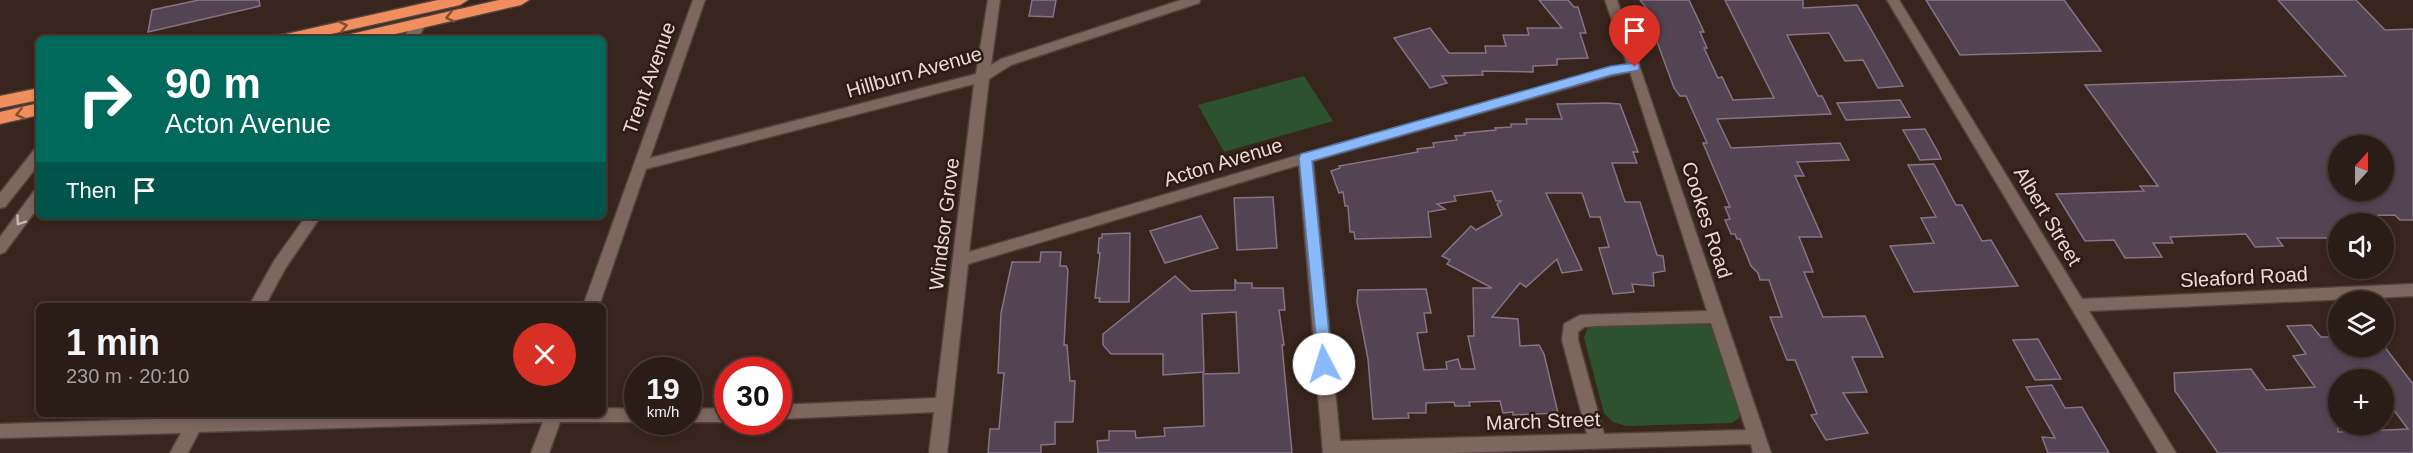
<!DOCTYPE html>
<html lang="en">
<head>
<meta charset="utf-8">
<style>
  :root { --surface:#2a1c16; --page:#362923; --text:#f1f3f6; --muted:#a5a1a1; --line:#463a35 }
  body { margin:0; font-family:Helvetica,sans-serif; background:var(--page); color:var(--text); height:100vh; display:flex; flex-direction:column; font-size:22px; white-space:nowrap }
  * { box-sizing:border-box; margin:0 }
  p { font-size:20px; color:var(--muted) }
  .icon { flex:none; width:33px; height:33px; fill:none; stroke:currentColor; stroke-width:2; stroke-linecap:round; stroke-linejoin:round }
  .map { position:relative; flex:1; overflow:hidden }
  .side { position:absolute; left:36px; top:303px; width:570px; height:114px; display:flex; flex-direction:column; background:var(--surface); border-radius:9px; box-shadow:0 3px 9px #0003,0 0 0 2px var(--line) }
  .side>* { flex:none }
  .banner { position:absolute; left:36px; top:36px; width:570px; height:183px; border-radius:9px; box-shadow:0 3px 9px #0003,0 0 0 2px var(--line); background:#00695c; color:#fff; overflow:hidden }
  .needle { width:39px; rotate:21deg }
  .fabs { position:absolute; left:2328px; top:135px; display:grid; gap:12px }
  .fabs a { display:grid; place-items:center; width:66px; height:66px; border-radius:50%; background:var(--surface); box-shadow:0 3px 9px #0003,0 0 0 2px var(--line); font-size:30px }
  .speed { position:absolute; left:624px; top:357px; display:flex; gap:12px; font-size:30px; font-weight:700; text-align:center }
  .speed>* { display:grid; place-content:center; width:78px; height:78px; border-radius:50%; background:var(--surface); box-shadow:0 3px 9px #0003,0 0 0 2px var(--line); line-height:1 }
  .speed small { font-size:15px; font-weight:400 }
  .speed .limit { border:9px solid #d22; background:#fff; color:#111 }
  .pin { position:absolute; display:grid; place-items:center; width:51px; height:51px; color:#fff; margin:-62px -26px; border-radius:50% 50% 50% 0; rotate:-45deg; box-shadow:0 0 6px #0007 }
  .pin .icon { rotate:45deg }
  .me { position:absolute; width:66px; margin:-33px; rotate:355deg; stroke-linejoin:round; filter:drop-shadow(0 0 4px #0008) }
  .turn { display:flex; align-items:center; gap:21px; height:126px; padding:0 30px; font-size:27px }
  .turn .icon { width:78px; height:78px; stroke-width:2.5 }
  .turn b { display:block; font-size:42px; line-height:51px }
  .then { display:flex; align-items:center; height:57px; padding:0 30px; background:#0003; gap:12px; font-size:22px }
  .round { display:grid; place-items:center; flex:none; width:63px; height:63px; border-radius:32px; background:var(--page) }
  .headline { display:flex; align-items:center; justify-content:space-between; height:102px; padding:0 30px }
  h1 { font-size:36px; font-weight:700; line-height:45px }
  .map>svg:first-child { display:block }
  .green { fill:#2c522e }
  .building { fill:#534454; stroke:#847485; stroke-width:1.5; fill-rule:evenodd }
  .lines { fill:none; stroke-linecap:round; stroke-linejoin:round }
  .street-casing { stroke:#53433d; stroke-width:3 }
  .highway-casing { stroke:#53433d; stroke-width:3 }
  .street { fill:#7d675e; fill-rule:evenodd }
  .highway { fill:#f18e5d; fill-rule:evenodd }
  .oneway { stroke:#854f34 }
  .oneway2 { stroke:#c8b8b2 }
  .route { fill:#8abafc; stroke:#5a79a4; stroke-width:1.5 }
  .labels { text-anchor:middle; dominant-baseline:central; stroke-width:5; stroke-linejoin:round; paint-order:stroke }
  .street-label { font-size:20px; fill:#e8dbd6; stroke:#2d1b13 }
</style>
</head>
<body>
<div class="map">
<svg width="2413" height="453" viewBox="0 0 2413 453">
  <rect width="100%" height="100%" fill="#38251d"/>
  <!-- green -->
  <g class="green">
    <polygon points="1304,76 1333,121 1224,152 1198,105"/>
    <polygon points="1696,320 1709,325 1716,334 1741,408 1739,418 1732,423 1626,426 1613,422 1604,413 1584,338 1587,329 1595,324"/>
  </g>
  <!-- building -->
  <g class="building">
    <polygon points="199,0 259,0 260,6 148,32 152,10"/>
    <polygon points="1032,0 1056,0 1053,17 1029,16"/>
    <polygon points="1539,0 1568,0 1574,7 1578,7 1586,33 1580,33 1588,58 1557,59 1557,65 1533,66 1533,72 1482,71 1483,75 1442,76 1447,83 1430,88 1394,38 1430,28 1449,53 1486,53 1485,46 1506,46 1503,35 1529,35 1527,28 1562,28"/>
    <polygon points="1640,0 1689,0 1704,32 1700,32 1707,48 1704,48 1718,78 1722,77 1733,100 1774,98 1725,0 1803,0 1803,8 1857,5 1888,59 1903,86 1878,88 1863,60 1845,61 1829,33 1787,35 1818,96 1822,96 1831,114 1717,119 1731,148 1840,143 1849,160 1797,162 1804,176 1795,176 1822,237 1799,237 1813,272 1804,272 1823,317 1865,316 1883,357 1852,357 1867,392 1843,393 1868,433 1826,440 1811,415 1817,414 1795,360 1787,360 1770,317 1782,317 1769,280 1760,280 1758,273 1751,266 1740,239 1737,239 1735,234 1731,234 1725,220 1730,219 1725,207 1730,207 1703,143 1707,143 1686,96 1680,96 1674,88 1645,9 1647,9"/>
    <polygon points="1926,0 2064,0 2101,51 1960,55"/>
    <path d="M 2278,0 L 2356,0 L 2385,30 L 2413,29 L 2413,220 L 2400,220 L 2395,215 L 2348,216 L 2354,224 L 2338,224 L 2338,238 L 2277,238 L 2283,246 L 2255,247 L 2246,234 L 2170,237 L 2173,243 L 2153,243 L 2162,257 L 2125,258 L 2114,240 L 2085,241 L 2056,194 L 2144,191 L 2140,186 L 2158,186 L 2085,85 L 2346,76 ZM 2338,146 L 2384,146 L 2384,190 L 2338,190 Z"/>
    <polygon points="1900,100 1910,117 1846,120 1837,103"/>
    <polygon points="1606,103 1620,104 1638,152 1633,152 1637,163 1612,163 1625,202 1640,202 1657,255 1663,256 1665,271 1653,273 1654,286 1632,284 1634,292 1613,294 1599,248 1609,247 1600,217 1590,217 1582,193 1546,193 1582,270 1562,273 1557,259 1526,287 1520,283 1492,317 1518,319 1520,346 1539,345 1544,354 1558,413 1513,415 1513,412 1503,413 1500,401 1469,402 1470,406 1455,406 1454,402 1426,403 1426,413 1408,413 1409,418 1373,419 1368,359 1357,302 1358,290 1426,289 1431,313 1424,313 1427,332 1417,333 1424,370 1447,369 1446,362 1458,359 1461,369 1475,369 1468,336 1474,336 1473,288 1492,288 1447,264 1450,260 1442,256 1471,226 1476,230 1502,215 1497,204 1501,201 1496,201 1492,191 1454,196 1456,201 1437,204 1445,209 1428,212 1431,237 1355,239 1354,232 1350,232 1348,206 1345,206 1343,192 1339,193 1331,171 1340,168 1339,166 1418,152 1417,149 1434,147 1433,143 1457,140 1455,136 1465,135 1464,133 1496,130 1495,128 1511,127 1511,124 1527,124 1526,119 1562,119 1557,104"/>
    <polygon points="1925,129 1938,152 1941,159 1920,160 1903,130"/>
    <polygon points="1934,164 1956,205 1962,205 1982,241 1991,240 2018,286 1914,292 1890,246 1934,243 1921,218 1936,217 1908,165"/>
    <polygon points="1273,197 1277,248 1237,250 1234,198"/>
    <polygon points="1201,216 1218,248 1165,263 1150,231"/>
    <polygon points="1130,233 1129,302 1099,302 1100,298 1095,298 1100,253 1098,253 1099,238 1102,238 1102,234"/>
    <polygon points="1041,252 1061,252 1060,266 1066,266 1068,270 1064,345 1067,345 1070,381 1075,381 1073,422 1055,422 1055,444 1041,445 1041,453 988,453 990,429 999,429 1004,373 998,373 1001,313 1012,262 1040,262"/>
    <polygon points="1175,276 1191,291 1235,290 1235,279 1237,283 1252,283 1252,288 1283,288 1285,310 1279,310 1284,345 1282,345 1292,453 1098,453 1097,441 1109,440 1109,431 1135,431 1136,438 1165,436 1164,428 1204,426 1203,374 1239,373 1236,312 1202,314 1204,372 1163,375 1163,354 1111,354 1103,345 1103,334"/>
    <path d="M 2311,325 L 2321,337 L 2330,337 L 2338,346 L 2384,346 L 2413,384 L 2413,453 L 2218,453 L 2175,391 L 2174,373 L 2251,369 L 2266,390 L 2315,387 L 2293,356 L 2306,354 L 2287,326 ZM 2338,380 L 2384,380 L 2384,397 L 2408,429 L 2338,432 Z"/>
    <polygon points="2038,339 2061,379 2035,380 2013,340"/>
    <polygon points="2052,385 2065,408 2082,407 2109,453 2048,453 2042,437 2055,438 2026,387"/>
  </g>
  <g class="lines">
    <!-- street casing -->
    <g class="street-casing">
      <g id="street">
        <path d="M 693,0 L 705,0 L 650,158 L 976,74 L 988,0 L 1000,0 L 991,65 L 1001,59 L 1181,0 L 1200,0 L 1199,3 L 1011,65 L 989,79 L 969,252 L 1306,153 L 1627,64 L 1605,0 L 1617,0 L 1771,453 L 1753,453 L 1751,444 L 1451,453 L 1323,453 L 1299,165 L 968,264 L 947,453 L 929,453 L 934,412 L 778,419 L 778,405 L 936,398 L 974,84 L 646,169 L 599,306 L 583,306 ZM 1630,72 L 1707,311 L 1580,315 L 1564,324 L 1562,340 L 1587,434 L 1340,441 L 1313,161 L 1611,76 ZM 1711,323 L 1746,430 L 1604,434 L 1578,340 L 1578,332 L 1584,327 L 1596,326 Z"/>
        <polygon points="1887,0 1899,0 2082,299 2413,284 2413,296 2089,311 2176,453 2158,453"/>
        <polygon points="419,20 426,24 417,39 403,39 414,21"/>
        <polygon points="39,149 39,164 5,207 0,208 0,193 34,150"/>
        <polygon points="39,190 39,206 5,252 0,254 0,237 34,191"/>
        <polygon points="306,216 321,216 285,269 265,306 249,306 274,261"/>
        <polygon points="603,408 638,409 638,422 643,422 560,422 549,453 531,453 543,422 199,432 188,453 170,453 181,433 0,438 0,424 190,418 194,414 213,414 212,418 340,414 603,414"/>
        <polygon points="728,408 728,422 683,422 688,422 688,409"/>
      </g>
    </g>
    <!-- highway casing -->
    <g class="highway-casing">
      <g id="highway">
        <polygon points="438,0 468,0 460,5 309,39 278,39 280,35 286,34"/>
        <polygon points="499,0 529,0 521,5 374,39 343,39 345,35 351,34"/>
        <polygon points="39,88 39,100 0,108 0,96"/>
        <polygon points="39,103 39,115 0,124 0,112"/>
      </g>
    </g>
    <!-- street -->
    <use href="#street" class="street"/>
    <!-- highway -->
    <use href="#highway" class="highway"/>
  </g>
  <!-- one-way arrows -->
  <defs><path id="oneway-chevron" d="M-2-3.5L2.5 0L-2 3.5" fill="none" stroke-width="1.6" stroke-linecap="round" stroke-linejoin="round" transform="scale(1.5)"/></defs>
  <g class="oneway">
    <use href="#oneway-chevron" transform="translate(450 17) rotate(167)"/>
    <use href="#oneway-chevron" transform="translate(343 26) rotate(-13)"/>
    <use href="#oneway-chevron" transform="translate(20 114) rotate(167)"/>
  </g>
  <use class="oneway2" href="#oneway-chevron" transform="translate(20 221) rotate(126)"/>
  <!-- route -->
  <polygon class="route" points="1635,63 1639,64 1639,70 1611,75 1312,161 1332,364 1330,369 1319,369 1299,158 1301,154 1611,66"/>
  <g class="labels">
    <!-- street labels -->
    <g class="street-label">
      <text transform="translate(914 72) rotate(-16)">Hillburn Avenue</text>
      <text transform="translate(649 78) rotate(-70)">Trent Avenue</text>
      <text transform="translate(1223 162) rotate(-17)">Acton Avenue</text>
      <text transform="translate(2048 216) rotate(59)">Albert Street</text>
      <text transform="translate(1707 220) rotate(72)">Cookes Road</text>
      <text transform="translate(944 224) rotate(-83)">Windsor Grove</text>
      <text transform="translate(2244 277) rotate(-3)">Sleaford Road</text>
      <text transform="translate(1543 421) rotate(-2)">March Street</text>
    </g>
  </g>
</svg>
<div class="fabs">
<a><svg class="needle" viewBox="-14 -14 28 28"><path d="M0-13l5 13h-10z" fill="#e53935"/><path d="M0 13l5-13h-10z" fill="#a5a1a1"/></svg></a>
<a><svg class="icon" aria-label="sound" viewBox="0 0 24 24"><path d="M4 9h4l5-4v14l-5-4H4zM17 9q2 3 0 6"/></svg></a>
<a><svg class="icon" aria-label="layers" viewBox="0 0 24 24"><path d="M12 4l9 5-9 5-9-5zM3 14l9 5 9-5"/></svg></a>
<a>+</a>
</div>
<div class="speed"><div>19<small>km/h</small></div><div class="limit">30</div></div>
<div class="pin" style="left:1635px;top:67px;background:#d93025"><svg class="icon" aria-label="arrive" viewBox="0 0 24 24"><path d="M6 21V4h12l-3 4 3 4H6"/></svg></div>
<svg class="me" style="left:1324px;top:364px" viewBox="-20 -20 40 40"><circle r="19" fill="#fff"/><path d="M0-13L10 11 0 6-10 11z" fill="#8abafc"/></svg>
<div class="banner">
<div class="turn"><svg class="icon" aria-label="right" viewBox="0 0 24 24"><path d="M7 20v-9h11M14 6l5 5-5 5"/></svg><div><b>90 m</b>Acton Avenue</div></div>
<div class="then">Then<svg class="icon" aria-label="arrive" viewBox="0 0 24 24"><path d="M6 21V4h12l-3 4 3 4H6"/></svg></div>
</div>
<section class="side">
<div class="headline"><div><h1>1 min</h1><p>230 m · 20:10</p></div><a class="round" style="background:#d93025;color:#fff"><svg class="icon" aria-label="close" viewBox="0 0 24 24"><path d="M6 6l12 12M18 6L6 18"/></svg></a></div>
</section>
</div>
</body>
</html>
